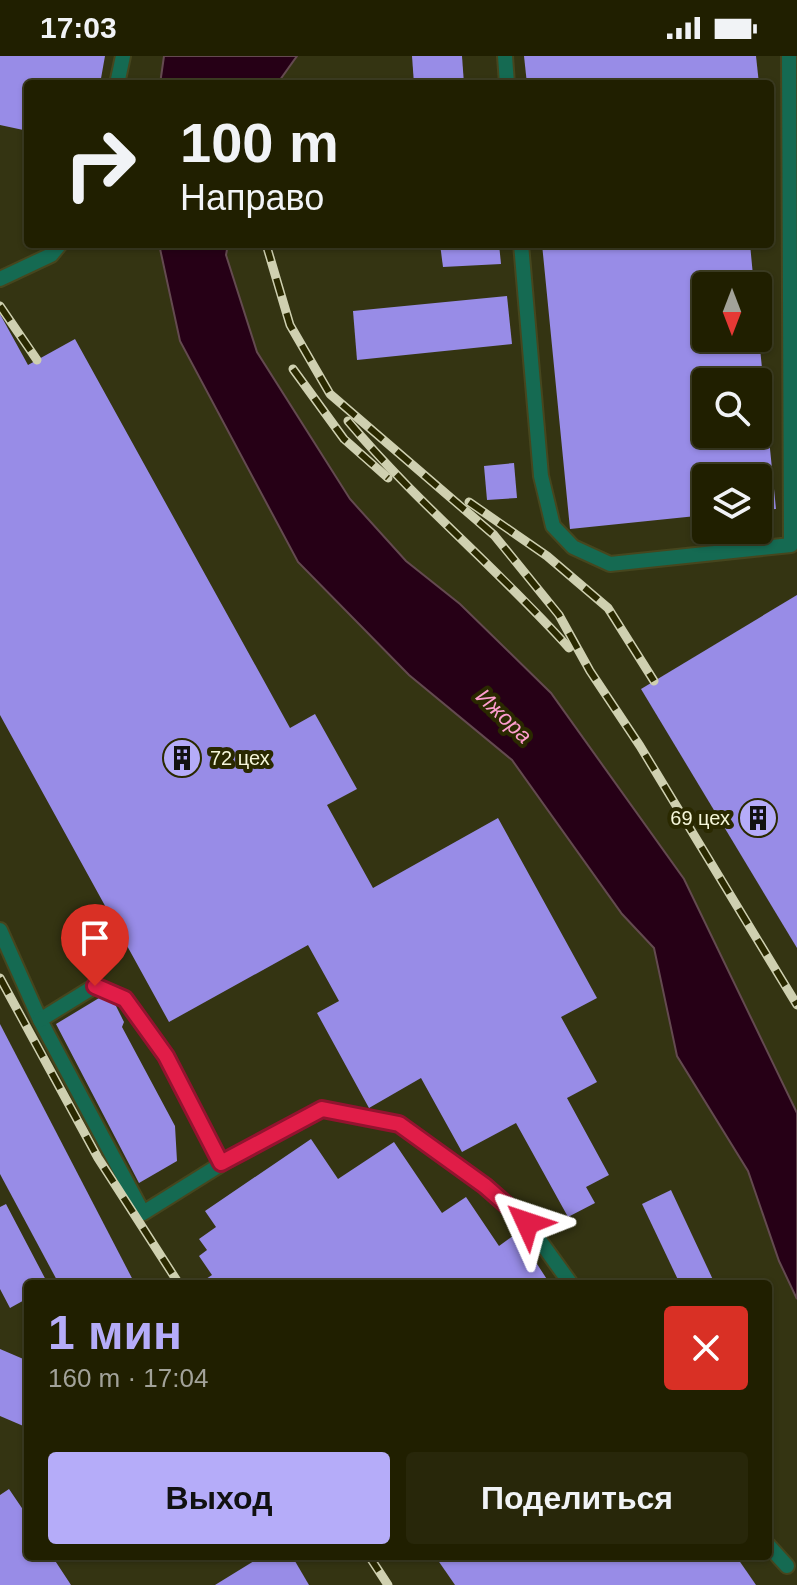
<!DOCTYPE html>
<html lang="ru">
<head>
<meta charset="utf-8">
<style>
  :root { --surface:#201f00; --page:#28270a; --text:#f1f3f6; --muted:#a2a299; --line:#3d3d22; --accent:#b5acf9 }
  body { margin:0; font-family:Arial,sans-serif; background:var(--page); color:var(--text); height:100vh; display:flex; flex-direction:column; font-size:30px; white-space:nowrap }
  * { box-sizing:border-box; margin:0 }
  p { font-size:26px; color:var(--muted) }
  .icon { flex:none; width:44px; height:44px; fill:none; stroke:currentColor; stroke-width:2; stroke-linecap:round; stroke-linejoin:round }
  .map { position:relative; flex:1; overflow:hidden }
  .side { position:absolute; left:24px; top:1224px; width:748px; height:280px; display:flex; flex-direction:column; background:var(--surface); border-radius:8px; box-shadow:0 2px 6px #0004,0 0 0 2px var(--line) }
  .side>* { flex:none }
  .hud { position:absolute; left:24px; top:24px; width:750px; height:168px; border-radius:8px; box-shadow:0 2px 6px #0004,0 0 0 2px var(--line); background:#201f00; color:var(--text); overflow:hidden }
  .needle { width:52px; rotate:180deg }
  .fabs { position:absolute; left:692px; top:216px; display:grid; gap:16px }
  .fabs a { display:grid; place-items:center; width:80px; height:80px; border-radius:8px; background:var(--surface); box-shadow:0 2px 6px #0004,0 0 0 2px var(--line); font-size:40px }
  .pin { position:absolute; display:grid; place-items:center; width:68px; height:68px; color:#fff; margin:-82px -34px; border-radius:50% 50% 50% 0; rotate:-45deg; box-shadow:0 0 8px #0007 }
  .pin .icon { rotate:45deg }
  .me { position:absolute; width:88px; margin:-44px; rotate:312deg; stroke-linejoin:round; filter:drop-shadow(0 0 6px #0008) }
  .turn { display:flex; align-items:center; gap:28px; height:168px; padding:0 24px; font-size:36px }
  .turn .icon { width:104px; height:104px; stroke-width:2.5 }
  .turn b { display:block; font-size:56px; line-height:68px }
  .round { display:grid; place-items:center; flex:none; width:84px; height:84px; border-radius:8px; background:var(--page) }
  .headline { display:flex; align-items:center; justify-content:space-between; height:136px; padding:0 24px }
  h1 { font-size:48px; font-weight:700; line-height:60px; color:var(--accent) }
  .cta { display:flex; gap:16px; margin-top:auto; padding:16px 24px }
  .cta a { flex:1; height:92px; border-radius:8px; background:var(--accent); color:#111; font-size:32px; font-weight:700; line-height:92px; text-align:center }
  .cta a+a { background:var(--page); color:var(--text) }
  .status { display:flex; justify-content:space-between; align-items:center; height:56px; padding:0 40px; background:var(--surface); direction:ltr }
  .status svg { height:22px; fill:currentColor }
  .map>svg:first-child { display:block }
  .built { fill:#343412; fill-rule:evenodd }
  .water { fill:#260016; stroke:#644a50; stroke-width:2 }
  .building { fill:#988ce7; fill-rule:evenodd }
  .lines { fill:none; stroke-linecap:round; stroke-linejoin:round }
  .lane-casing { stroke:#46461e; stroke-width:18 }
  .lane { stroke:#156a52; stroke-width:14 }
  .rail-casing { stroke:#cfd0b0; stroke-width:9 }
  .rail { stroke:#2a2900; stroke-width:6; stroke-dasharray:18; stroke-linecap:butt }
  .route-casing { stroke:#92132f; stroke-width:20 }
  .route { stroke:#e11d48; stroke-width:14 }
  .labels { text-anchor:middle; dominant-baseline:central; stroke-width:8; stroke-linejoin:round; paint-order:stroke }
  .poi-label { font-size:20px; fill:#f5f6d9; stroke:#2a2900; text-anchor:start }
  .water-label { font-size:22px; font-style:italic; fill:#ff9dce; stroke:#2a2900 }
</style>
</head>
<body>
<div class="status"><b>17:03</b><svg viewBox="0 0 49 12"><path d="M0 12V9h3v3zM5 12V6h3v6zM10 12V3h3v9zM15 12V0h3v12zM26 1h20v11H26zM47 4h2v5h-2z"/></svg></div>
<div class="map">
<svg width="797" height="1529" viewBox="0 0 797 1529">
  <rect width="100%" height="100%" fill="#2a2900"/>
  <!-- built -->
  <path class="built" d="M 0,0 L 797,0 L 797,1529 L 0,1529 ZM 28,28 L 770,28 L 770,188 L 28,188 ZM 706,230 L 758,230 L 758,282 L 706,282 ZM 706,326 L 758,326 L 758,378 L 706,378 ZM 706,422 L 758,422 L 758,474 L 706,474 ZM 28,1228 L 768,1228 L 768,1500 L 28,1500 Z"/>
  <!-- water -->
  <g class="water">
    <polygon points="164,0 297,0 277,28 160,28"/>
    <polygon points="159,188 228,188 226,199 257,296 350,443 406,505 460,548 551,637 684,823 797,1057 797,1243 779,1205 748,1115 677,1000 654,892 622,858 512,704 409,619 298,506 180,285"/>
  </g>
  <!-- building -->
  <g class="building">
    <polygon points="0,0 105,0 100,28 28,28 28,75 0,69"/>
    <polygon points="412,0 462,0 464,28 414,28"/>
    <polygon points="524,0 756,0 759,28 527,28"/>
    <polygon points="440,188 499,188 501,208 443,211"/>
    <path d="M 542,188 L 750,188 L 754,230 L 706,230 L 706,282 L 759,282 L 776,453 L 758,454 L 758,422 L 706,422 L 706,459 L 570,473 ZM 706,326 L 758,326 L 758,378 L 706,378 Z"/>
    <polygon points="507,240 512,288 357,304 353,255"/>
    <polygon points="0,258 28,309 75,283 290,672 315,658 357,733 327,749 373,832 498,762 597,942 561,961 597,1026 567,1042 609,1119 586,1131 595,1147 568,1161 516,1067 462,1096 421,1022 369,1052 317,957 339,945 308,889 169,966 0,659"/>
    <polygon points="514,407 517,442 487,444 484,410"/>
    <polygon points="797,539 797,892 641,633"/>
    <polygon points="109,936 124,966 122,971 175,1070 177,1105 139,1127 56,968"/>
    <polygon points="0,968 135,1228 59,1228 0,1118"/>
    <polygon points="311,1083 338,1123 394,1086 442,1157 466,1141 499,1190 517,1177 550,1228 210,1228 206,1223 212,1219 199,1200 207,1194 199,1183 216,1171 205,1155"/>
    <polygon points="671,1134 715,1228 680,1228 642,1148"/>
    <polygon points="6,1148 48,1228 28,1228 28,1242 10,1252 0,1233 0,1151"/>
    <polygon points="0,1293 28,1305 28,1372 0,1360"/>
    <polygon points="9,1433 28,1461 28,1500 52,1500 71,1529 0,1529 0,1439"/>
    <polygon points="262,1500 292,1500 309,1529 215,1529"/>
    <polygon points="435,1500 736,1500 756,1529 455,1529"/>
  </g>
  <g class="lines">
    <!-- lane casing -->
    <g class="lane-casing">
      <g id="lane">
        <polyline points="505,0 507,28"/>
        <polyline points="117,28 123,0"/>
        <polyline points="521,188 541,420 553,470 573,491 610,508 791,489 789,0"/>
        <polyline points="0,223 51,199 60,188"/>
        <polyline points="0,874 40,964 143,1157 239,1097 322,1053 399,1068 485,1130 527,1167 571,1228"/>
        <polyline points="40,964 95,930 125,943 166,1000 221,1107"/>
        <polyline points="768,1489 787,1510"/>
      </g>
    </g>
    <!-- lane -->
    <use href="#lane" class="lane"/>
    <!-- rail casing -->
    <g class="rail-casing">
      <g id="rail">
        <polyline points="266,188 290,269 330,338 494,479 559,559 590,615 640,690 797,949"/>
        <polyline points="0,250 37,304"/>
        <polyline points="293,313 344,383 388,422"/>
        <path d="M 348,365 C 416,446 498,513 569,592"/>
        <polyline points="469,446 547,500 608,552 654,625"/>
        <polyline points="0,922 98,1102 179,1228"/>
        <polyline points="369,1500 388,1529"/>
      </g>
    </g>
    <!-- rail -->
    <use href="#rail" class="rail"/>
  </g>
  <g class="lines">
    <!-- route casing -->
    <g class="route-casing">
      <polyline id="route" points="95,930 125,943 166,1000 221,1107 322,1053 399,1068 485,1130 527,1167"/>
    </g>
    <!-- route -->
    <use href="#route" class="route"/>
  </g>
  <!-- icons -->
  <defs>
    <g id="building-disc" transform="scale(2)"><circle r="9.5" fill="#b5acf9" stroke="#2a2900"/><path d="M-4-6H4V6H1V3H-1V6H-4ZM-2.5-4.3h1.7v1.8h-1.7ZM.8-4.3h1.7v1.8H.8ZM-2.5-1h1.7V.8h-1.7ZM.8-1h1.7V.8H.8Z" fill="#111"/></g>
  </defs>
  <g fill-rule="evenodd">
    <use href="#building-disc" x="182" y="702"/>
    <use href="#building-disc" x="758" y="762"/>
  </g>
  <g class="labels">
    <!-- poi labels -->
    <g class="poi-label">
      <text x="210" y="702">72 цех</text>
      <text x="730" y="762" text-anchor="end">69 цех</text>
    </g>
    <!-- water labels -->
    <g class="water-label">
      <text transform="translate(504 660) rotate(44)">Ижора</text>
    </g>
  </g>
</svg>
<div class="fabs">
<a><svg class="needle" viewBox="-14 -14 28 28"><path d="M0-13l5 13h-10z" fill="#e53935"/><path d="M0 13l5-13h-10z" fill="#a2a299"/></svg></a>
<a><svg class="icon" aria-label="search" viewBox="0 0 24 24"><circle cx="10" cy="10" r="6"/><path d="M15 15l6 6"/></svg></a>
<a><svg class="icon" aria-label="layers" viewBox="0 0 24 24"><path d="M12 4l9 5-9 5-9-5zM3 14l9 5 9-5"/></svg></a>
</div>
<div class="pin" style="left:95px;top:930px;background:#d93025"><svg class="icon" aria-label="arrive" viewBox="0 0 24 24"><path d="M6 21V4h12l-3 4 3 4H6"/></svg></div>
<svg class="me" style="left:527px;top:1167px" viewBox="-20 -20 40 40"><path d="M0-17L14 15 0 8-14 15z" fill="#e11d48" stroke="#fff" stroke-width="4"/></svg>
<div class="hud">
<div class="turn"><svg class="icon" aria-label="right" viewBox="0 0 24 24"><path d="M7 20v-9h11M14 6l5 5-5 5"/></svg><div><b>100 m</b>Направо</div></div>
</div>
<section class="side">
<div class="headline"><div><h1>1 мин</h1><p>160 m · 17:04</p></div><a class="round" style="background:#d93025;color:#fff"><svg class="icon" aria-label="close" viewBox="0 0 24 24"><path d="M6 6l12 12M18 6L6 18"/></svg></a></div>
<div class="cta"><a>Выход</a><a>Поделиться</a></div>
</section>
</div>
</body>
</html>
